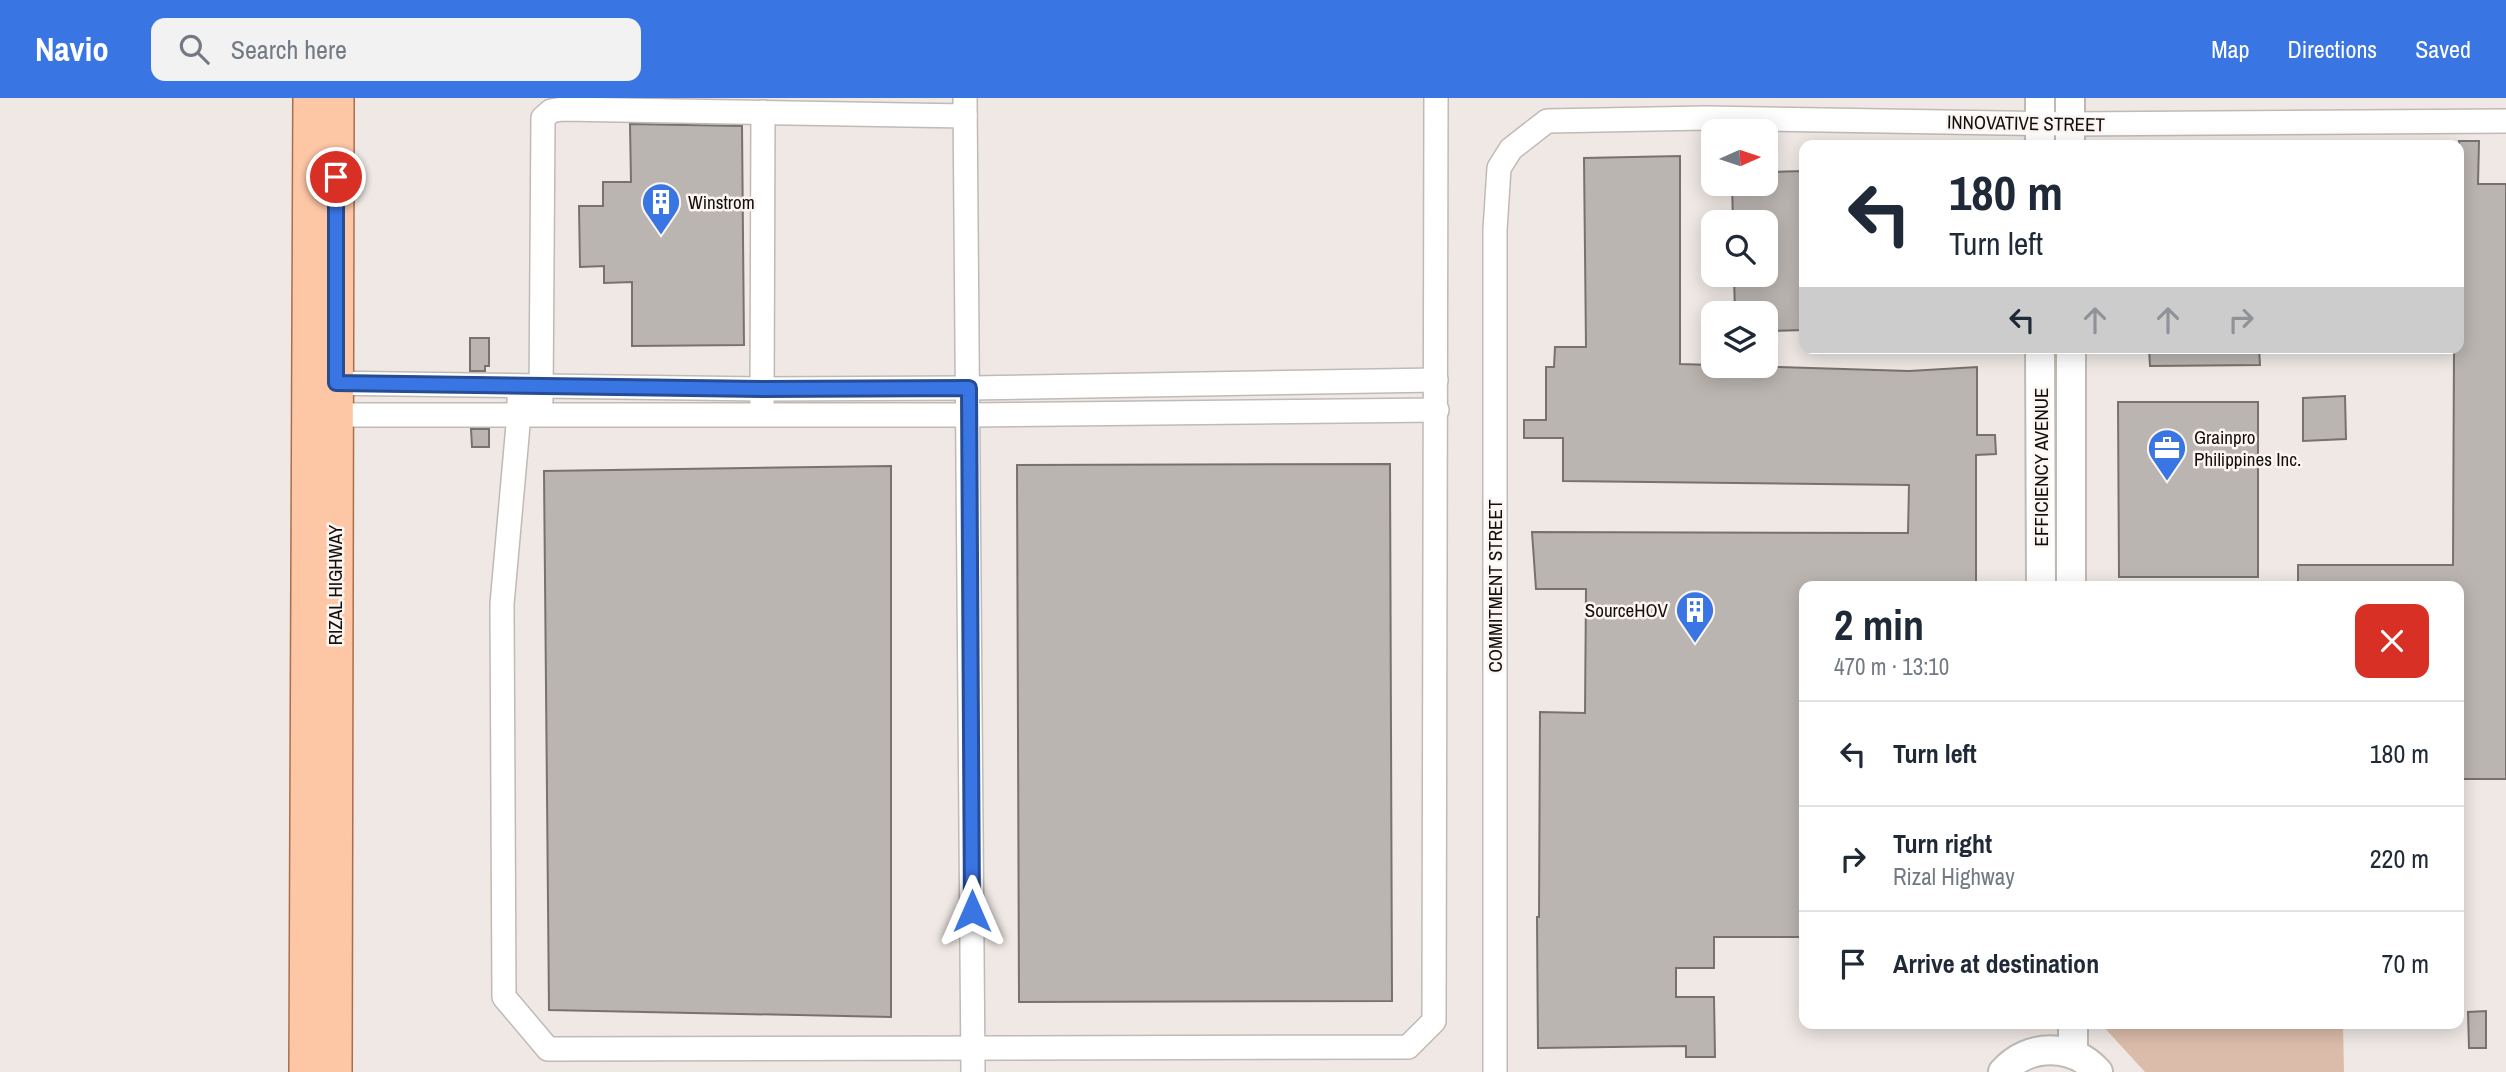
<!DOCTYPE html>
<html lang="en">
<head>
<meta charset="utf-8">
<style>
  :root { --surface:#fff; --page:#f2f2f3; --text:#1f2937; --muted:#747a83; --line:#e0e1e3; --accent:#3a75e4 }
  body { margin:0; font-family:"Archivo Narrow",sans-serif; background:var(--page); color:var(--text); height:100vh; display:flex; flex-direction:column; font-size:26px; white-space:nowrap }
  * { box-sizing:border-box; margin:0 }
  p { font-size:23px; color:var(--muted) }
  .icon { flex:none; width:38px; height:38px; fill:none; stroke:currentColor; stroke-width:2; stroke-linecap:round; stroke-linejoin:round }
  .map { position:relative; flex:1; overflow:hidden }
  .details { position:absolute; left:1799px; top:483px; width:665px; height:448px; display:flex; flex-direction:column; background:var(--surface); border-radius:14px; box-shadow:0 4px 18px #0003 }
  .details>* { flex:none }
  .hud { position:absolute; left:1799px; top:42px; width:665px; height:214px; border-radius:14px; box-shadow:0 4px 18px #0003; background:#fff; color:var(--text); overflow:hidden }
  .needle { width:46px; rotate:87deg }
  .buttons { position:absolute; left:1701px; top:21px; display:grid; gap:14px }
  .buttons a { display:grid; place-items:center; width:77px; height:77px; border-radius:14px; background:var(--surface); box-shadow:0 4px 18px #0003; font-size:35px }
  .pin { position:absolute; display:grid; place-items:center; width:60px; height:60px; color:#fff; margin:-30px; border:4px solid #fff; border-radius:50%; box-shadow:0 2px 7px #0007 }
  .me { position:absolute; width:77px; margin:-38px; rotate:0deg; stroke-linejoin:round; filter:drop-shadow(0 0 5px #0008) }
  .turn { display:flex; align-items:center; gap:24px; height:147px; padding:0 35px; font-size:32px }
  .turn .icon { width:91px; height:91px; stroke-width:2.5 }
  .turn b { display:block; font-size:49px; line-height:60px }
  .lanes { display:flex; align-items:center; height:66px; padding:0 35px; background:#0003; justify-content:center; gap:35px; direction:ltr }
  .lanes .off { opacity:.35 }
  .round { display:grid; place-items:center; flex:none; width:74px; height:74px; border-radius:14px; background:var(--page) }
  .overview { display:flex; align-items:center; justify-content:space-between; height:119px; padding:0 35px }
  h1 { font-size:42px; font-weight:800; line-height:52px }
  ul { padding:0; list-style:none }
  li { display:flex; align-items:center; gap:21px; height:105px; padding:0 35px; border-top:2px solid var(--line) }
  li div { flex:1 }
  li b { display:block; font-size:26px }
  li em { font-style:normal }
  header { display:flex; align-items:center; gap:42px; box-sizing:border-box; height:98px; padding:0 35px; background:var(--accent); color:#fff }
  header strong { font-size:33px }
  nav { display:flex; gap:38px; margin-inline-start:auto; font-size:24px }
  .search { width:490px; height:63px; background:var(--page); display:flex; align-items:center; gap:18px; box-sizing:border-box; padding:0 24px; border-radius:14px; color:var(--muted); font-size:26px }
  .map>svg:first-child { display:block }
  .green { fill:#dbbcaa }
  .building { fill:#bbb5b1; stroke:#78726f; stroke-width:2 }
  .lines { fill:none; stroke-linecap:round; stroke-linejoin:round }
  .minor-casing { stroke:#c0bab6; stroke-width:26 }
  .tertiary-casing { stroke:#c0bab6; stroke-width:32 }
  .primary-casing { stroke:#aa6e4a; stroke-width:38 }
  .minor { stroke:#fff; stroke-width:23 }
  .tertiary { stroke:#fff; stroke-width:28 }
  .primary { stroke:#fdc7a6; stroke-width:35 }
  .route-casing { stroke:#264c94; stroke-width:18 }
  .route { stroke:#3a75e4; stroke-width:12 }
  .labels { text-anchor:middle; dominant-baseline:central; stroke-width:5; stroke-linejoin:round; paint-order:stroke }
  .street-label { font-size:19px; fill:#12100e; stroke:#fcf5f2 }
  .poi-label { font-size:19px; fill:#12100e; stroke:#fcf5f2; text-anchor:start }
</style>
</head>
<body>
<header>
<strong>Navio</strong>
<div class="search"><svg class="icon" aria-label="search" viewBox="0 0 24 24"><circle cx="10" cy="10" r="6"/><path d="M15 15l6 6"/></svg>Search here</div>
<nav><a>Map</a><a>Directions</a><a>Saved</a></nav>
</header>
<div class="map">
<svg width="2506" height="974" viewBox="0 0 2506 974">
  <rect width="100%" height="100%" fill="#efe8e4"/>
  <!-- green -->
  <polygon class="green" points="2101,926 2343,926 2344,974 2145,974"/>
  <!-- building -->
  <g class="building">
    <polygon points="630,26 742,28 744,247 632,248 632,184 604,185 604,168 580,169 579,108 603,108 603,84 631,84"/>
    <polygon points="2459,43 2479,43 2478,86 2506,86 2506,681 2459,681 2459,488 2298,488 2298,467 2453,467 2454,250 2459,250"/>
    <polygon points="1680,58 1680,266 1909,273 1977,269 1977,337 1995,337 1996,356 1976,357 1976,488 1804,488 1804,839 1714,839 1714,870 1676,870 1676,899 1714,899 1715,959 1686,959 1686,948 1538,950 1537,819 1539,819 1540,614 1585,615 1586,491 1536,491 1532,434 1908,435 1909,387 1563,383 1563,340 1524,340 1524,322 1546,322 1546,269 1554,269 1555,249 1586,249 1584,60"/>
    <polygon points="1804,73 1804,232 1766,233 1766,215 1735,215 1734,177 1766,177 1766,124 1733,124 1732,86 1766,86 1766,74"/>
    <polygon points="470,240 489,240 489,268 485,268 485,273 470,273"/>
    <polygon points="2149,250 2259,250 2260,267 2150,268"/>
    <polygon points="2345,298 2346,341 2303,343 2303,300"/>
    <polygon points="2118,304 2258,304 2258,479 2119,479"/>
    <polygon points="471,331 489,331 489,349 472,349"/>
    <polygon points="1390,366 1392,903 1019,904 1017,367"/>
    <polygon points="891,368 891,919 549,912 544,373"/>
    <polygon points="2486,913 2486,950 2469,950 2468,914"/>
  </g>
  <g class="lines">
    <!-- minor casing -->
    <g class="minor-casing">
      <g id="minor">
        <polyline points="965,0 973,974"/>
        <polyline points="323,285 762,291 969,290 1436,282"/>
        <polyline points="519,288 519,316 502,506 504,899 548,951 1408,949 1434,923 1436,0"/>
        <polyline points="541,302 543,20 551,13 562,11 965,18"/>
        <polyline points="762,304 763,14"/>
        <polyline points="323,317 969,317 1437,312"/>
        <polyline points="1495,974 1495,132 1499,70 1511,51 1547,23 1706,20 2070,26 2506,23"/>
      </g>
    </g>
    <!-- tertiary casing -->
    <g class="tertiary-casing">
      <g id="tertiary">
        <polyline points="2040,0 2040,47"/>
        <polyline points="2070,0 2070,47"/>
        <polyline points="2040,250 2041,488"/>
        <polyline points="2071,250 2071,488"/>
        <polyline points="2073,926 2073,956"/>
        <path d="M 2003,974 C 2028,945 2073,945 2098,974"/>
      </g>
    </g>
    <!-- primary casing -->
    <g class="primary-casing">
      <g id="primary">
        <polyline points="307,974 311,0"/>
        <polyline points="334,974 336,0"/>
      </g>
    </g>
    <!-- minor -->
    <use href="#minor" class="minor"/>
    <!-- tertiary -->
    <use href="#tertiary" class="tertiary"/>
    <!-- primary -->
    <use href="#primary" class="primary"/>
  </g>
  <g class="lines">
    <!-- route casing -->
    <g class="route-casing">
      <polyline id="route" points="336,79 336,285 762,291 969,290 972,813"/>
    </g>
    <!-- route -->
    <use href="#route" class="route"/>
  </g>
  <!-- icons -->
  <defs>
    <g id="building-pin" transform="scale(2.0125)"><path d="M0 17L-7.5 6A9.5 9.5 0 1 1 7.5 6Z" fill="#3a75e4" stroke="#fcf5f2"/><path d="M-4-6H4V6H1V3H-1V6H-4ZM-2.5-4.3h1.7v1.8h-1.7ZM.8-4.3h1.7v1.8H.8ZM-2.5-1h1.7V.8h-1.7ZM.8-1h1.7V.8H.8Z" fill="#fff"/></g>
    <g id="office-pin" transform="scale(2.0125)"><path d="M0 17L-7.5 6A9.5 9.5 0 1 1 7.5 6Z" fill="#3a75e4" stroke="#fcf5f2"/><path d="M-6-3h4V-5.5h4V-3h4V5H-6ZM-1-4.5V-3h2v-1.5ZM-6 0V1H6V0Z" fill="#fff"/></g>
  </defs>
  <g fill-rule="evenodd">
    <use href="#building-pin" x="661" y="104"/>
    <use href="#office-pin" x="2167" y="350"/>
    <use href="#building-pin" x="1695" y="512"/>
  </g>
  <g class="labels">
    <!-- street labels -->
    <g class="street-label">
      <text transform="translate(2026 25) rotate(1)">INNOVATIVE STREET</text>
      <text transform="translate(2041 369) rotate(-90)">EFFICIENCY AVENUE</text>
      <text transform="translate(335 487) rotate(-90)">RIZAL HIGHWAY</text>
      <text transform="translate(1495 488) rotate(-90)">COMMITMENT STREET</text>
    </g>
    <!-- poi labels -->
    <g class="poi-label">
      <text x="688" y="104">Winstrom</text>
      <text x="2194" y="339">Grainpro<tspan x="2194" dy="22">Philippines Inc.</tspan></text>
      <text x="1668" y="512" text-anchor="end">SourceHOV</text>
    </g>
  </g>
</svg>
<div class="buttons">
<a><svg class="needle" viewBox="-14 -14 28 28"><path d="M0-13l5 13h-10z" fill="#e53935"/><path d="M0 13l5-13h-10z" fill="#747a83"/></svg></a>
<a><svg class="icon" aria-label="search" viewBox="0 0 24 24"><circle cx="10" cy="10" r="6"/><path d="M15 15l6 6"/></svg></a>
<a><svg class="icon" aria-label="layers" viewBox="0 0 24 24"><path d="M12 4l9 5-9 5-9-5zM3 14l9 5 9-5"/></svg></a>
</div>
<div class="pin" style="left:336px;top:79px;background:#d93025"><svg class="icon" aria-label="arrive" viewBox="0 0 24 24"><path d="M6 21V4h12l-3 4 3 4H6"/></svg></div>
<svg class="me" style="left:972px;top:813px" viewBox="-20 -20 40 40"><path d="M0-17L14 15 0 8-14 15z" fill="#3a75e4" stroke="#fff" stroke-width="4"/></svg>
<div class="hud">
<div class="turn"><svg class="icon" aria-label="left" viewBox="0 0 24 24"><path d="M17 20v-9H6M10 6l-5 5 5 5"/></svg><div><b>180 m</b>Turn left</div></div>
<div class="lanes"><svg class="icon" aria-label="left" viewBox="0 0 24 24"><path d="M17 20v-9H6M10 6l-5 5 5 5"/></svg><svg class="icon off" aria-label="ahead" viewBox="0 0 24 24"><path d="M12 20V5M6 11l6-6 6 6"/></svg><svg class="icon off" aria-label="ahead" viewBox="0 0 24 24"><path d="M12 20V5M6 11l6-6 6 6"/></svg><svg class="icon off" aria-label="right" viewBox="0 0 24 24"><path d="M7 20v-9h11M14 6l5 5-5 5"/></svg></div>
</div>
<section class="details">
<div class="overview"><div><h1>2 min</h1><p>470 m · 13:10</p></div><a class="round" style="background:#d93025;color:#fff"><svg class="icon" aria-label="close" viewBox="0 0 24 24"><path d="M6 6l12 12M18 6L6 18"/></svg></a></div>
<ul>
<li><svg class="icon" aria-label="left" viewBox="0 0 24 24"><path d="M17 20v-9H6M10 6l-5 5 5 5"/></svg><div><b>Turn left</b></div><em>180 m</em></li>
<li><svg class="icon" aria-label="right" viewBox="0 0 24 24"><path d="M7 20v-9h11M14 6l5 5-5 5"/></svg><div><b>Turn right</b><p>Rizal Highway</p></div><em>220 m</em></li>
<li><svg class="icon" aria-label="arrive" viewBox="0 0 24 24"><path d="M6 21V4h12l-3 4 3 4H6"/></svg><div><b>Arrive at destination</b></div><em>70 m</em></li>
</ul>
</section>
</div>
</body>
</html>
